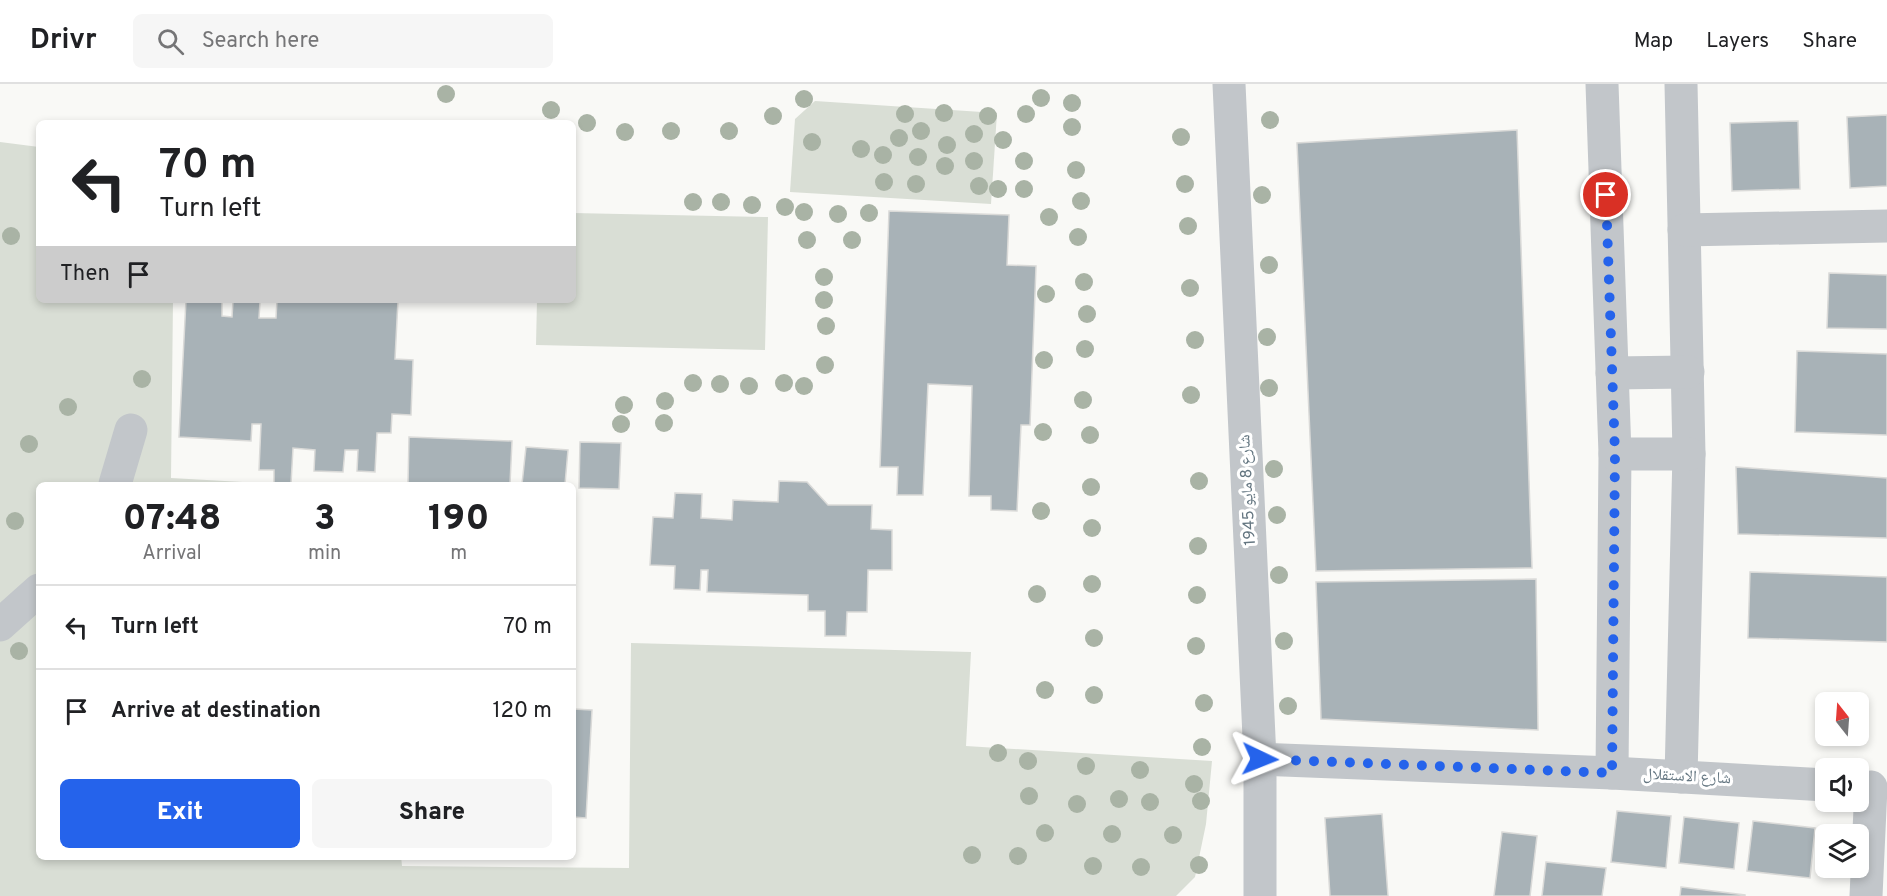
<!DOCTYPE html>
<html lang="en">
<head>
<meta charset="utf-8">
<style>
  :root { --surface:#fff; --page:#f6f6f6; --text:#202124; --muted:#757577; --line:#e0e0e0; --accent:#2563eb }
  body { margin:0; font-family:Overpass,"Noto Naskh Arabic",sans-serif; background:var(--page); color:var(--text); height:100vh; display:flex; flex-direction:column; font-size:22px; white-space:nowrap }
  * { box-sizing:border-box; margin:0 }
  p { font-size:20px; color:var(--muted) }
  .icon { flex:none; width:33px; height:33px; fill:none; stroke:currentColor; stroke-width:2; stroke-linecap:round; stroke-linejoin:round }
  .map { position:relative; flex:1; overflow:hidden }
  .panel { position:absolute; left:36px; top:398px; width:540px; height:378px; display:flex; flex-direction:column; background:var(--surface); border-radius:9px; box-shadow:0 3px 9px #0003 }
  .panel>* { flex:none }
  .top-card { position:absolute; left:36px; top:36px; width:540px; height:183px; border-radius:9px; box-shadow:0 3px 9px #0003; background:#fff; color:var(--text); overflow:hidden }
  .needle { width:39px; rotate:343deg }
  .fabs { position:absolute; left:1815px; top:608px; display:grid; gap:12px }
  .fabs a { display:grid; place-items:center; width:54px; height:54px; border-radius:9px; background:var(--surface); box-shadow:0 3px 9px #0003; font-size:30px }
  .pin { position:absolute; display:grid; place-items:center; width:51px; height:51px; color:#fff; margin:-26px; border:3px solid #fff; border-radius:50%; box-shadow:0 2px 6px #0007 }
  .me { position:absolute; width:66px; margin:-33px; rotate:92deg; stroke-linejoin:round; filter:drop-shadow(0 0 4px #0008) }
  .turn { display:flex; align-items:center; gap:21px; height:126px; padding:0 24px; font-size:27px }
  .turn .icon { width:78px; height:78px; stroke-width:2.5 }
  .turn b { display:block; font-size:42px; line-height:51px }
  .then { display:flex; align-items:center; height:57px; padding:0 24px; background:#0003; gap:12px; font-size:22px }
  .eta { display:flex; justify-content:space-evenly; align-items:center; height:102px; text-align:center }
  .eta b { font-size:36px; font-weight:800; line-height:42px }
  .button { display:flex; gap:12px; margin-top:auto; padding:12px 24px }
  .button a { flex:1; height:69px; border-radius:9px; background:var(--accent); color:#fff; font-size:24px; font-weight:800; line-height:69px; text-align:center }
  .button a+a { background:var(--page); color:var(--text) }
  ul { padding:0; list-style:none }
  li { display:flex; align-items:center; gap:18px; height:84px; padding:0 24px; border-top:2px solid var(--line) }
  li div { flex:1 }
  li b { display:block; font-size:22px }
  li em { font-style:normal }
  header { display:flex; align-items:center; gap:36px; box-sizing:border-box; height:84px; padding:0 30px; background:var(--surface); border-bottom:2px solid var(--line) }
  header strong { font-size:28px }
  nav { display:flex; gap:33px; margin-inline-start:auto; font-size:21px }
  .search { width:420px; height:54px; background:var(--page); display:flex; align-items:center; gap:15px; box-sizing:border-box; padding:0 21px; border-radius:9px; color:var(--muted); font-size:22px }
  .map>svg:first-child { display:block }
  .green { fill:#d9ded5 }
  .building { fill:#a8b2b7; stroke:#dadad8; stroke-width:1.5 }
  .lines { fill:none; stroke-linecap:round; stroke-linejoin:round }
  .minor { stroke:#c2c6ca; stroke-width:33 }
  .tree { fill:#a9b3a5 }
  .route { stroke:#2563eb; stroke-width:10; stroke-dasharray:0 18 }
  .labels { text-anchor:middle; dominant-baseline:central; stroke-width:6; stroke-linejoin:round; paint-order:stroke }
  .street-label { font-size:16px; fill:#647681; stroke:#fff }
</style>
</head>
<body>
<header>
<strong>Drivr</strong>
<div class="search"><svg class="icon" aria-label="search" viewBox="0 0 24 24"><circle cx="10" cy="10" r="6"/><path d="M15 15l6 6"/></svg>Search here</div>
<nav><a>Map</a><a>Layers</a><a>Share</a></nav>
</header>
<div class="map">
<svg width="1887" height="812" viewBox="0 0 1887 812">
  <rect width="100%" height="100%" fill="#f9f9f6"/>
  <!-- green -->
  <g class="green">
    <polygon points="815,17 997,29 991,120 790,108 795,35"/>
    <polygon points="0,58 39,63 39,216 173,216 171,394 280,400 39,400 39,772 401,772 402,782 629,784 631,559 971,568 966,662 1212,677 1206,740 1195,793 1176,812 0,812"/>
    <polygon points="573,129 768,133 765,266 536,261 537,216 573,216"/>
  </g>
  <!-- building -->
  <g class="building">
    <polygon points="1887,31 1887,102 1850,104 1847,33"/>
    <polygon points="1798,37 1800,105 1732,107 1730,39"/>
    <polygon points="1517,46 1532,484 1316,487 1297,59"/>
    <polygon points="889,127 1009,131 1007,181 1036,182 1030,341 1021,341 1017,427 991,426 991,412 969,412 972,302 928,300 923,411 897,411 898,383 880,383"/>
    <polygon points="1829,189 1887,191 1887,245 1827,244"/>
    <polygon points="186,216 222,216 222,232 232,233 233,217 260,218 259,234 276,234 277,216 398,216 395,275 413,276 411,331 392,330 391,349 377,349 375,388 357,387 358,366 345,366 343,388 314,387 315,366 293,364 291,400 274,400 274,386 259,386 261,340 252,340 251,357 179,353"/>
    <polygon points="1797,267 1887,270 1887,351 1795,348"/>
    <polygon points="409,353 512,357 510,400 408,400"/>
    <polygon points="580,358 621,359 619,405 579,404"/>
    <polygon points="526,363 568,366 565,400 522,400"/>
    <polygon points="1736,383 1887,394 1887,454 1738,450"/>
    <polygon points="779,397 807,398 828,421 872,421 871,445 892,446 892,486 868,486 867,528 847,528 846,552 825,552 825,527 808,527 808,511 707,508 708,486 701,486 700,506 674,505 675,482 650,481 653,433 673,434 675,409 702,410 701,434 732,436 733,416 778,418"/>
    <polygon points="1750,488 1887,493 1887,558 1748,554"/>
    <polygon points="1536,495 1538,646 1321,635 1316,498"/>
    <polygon points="573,625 592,626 586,734 573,733"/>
    <polygon points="1617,727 1671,732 1666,784 1611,778"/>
    <polygon points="1382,730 1388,812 1330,812 1325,734"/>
    <polygon points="1684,733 1739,739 1734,785 1679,779"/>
    <polygon points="1753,737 1815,744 1810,794 1747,787"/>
    <polygon points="1502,748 1537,752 1530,812 1494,812"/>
    <polygon points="1546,778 1606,784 1602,812 1542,812"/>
    <polygon points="1681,803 1745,811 1745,812 1680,812"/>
  </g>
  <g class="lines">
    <!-- minor -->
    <g class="minor">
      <polyline points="1229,0 1260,675 1260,812"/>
      <polyline points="1602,0 1615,370 1612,689"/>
      <polyline points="1681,0 1689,370 1681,693"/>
      <polyline points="1684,146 1887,142"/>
      <polyline points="1612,289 1688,288"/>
      <polyline points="1615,370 1689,370"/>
      <polyline points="115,400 131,346"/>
      <polyline points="0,541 39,506"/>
      <polyline points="1260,675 1612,689 1826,701"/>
      <polyline points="1866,812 1871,703"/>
    </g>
  </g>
  <!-- trees -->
  <g class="tree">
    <circle cx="446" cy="10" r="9"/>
    <circle cx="1041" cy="14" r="9"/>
    <circle cx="804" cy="15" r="9"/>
    <circle cx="1072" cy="19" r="9"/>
    <circle cx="551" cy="26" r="9"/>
    <circle cx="944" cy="29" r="9"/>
    <circle cx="905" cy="30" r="9"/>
    <circle cx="1026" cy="30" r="9"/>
    <circle cx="773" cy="32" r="9"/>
    <circle cx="988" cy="32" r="9"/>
    <circle cx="1270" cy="36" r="9"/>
    <circle cx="587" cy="39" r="9"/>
    <circle cx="1072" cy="43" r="9"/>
    <circle cx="671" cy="47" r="9"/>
    <circle cx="729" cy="47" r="9"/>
    <circle cx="921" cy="47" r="9"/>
    <circle cx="625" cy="48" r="9"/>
    <circle cx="974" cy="50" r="9"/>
    <circle cx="1181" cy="53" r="9"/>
    <circle cx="899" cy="54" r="9"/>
    <circle cx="1003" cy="56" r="9"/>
    <circle cx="812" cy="58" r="9"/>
    <circle cx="947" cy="61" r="9"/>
    <circle cx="861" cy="65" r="9"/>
    <circle cx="883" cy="71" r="9"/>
    <circle cx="918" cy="73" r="9"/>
    <circle cx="974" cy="77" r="9"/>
    <circle cx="1024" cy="77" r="9"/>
    <circle cx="945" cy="82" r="9"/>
    <circle cx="1076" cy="86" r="9"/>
    <circle cx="884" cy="98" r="9"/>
    <circle cx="916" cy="100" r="9"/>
    <circle cx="1185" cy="100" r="9"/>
    <circle cx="979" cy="102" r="9"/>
    <circle cx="998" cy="105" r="9"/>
    <circle cx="1024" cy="105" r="9"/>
    <circle cx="1262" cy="111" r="9"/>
    <circle cx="1081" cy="117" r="9"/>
    <circle cx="693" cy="118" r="9"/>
    <circle cx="721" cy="118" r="9"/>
    <circle cx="752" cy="121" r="9"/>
    <circle cx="785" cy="123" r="9"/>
    <circle cx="804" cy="128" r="9"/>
    <circle cx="869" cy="129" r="9"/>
    <circle cx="838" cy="130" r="9"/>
    <circle cx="1049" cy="133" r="9"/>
    <circle cx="1188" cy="142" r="9"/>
    <circle cx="11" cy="152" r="9"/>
    <circle cx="1078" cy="153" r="9"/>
    <circle cx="807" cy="156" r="9"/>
    <circle cx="852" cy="156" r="9"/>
    <circle cx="1269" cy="181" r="9"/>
    <circle cx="824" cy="193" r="9"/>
    <circle cx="1084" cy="198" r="9"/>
    <circle cx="1190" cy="204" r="9"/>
    <circle cx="1046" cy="210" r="9"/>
    <circle cx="824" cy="216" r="9"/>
    <circle cx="1087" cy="230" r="9"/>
    <circle cx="826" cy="242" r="9"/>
    <circle cx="1267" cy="253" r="9"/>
    <circle cx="1195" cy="256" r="9"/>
    <circle cx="1085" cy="265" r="9"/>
    <circle cx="1044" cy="276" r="9"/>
    <circle cx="825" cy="281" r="9"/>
    <circle cx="142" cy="295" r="9"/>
    <circle cx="693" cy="299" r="9"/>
    <circle cx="784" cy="299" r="9"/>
    <circle cx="720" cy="300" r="9"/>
    <circle cx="749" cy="302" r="9"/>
    <circle cx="804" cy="302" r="9"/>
    <circle cx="1269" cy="304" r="9"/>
    <circle cx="1191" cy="311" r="9"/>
    <circle cx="1083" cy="316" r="9"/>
    <circle cx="665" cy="317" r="9"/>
    <circle cx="624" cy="321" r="9"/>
    <circle cx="68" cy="323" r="9"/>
    <circle cx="664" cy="339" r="9"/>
    <circle cx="621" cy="340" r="9"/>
    <circle cx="1043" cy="348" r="9"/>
    <circle cx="1090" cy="351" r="9"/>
    <circle cx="29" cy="360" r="9"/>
    <circle cx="1274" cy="385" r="9"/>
    <circle cx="1199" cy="397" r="9"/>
    <circle cx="1091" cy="403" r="9"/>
    <circle cx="1041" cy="427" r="9"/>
    <circle cx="1277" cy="431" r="9"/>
    <circle cx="15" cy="437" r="9"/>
    <circle cx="1092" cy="444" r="9"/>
    <circle cx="1198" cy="462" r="9"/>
    <circle cx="1279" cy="491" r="9"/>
    <circle cx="1092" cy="500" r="9"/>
    <circle cx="1037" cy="510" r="9"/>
    <circle cx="1197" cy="511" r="9"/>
    <circle cx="1094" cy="554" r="9"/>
    <circle cx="1284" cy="557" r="9"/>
    <circle cx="1196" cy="562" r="9"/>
    <circle cx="19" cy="567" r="9"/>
    <circle cx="1045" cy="606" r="9"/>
    <circle cx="1094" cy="611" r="9"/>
    <circle cx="1204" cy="619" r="9"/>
    <circle cx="1288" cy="622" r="9"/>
    <circle cx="1202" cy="663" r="9"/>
    <circle cx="998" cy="669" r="9"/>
    <circle cx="1028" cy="677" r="9"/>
    <circle cx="1086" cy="682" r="9"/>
    <circle cx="1140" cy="686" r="9"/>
    <circle cx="1194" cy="700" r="9"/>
    <circle cx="1029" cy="712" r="9"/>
    <circle cx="1119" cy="715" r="9"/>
    <circle cx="1201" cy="717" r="9"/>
    <circle cx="1150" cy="718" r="9"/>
    <circle cx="1077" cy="720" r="9"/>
    <circle cx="1045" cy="749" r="9"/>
    <circle cx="1112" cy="750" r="9"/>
    <circle cx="1173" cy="751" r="9"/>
    <circle cx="972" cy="771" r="9"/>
    <circle cx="1018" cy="772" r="9"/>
    <circle cx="1199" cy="781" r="9"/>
    <circle cx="1093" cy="782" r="9"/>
    <circle cx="1141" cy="783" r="9"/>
  </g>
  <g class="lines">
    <!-- route -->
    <polyline class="route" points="1260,675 1612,689 1615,370 1606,111"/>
  </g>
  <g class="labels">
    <!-- street labels -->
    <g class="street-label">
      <text transform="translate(1248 406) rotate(-93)">شارع 8 مايو 1945</text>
      <text transform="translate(1687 693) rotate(3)">شارع الاستقلال</text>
    </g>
  </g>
</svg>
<div class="fabs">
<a><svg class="needle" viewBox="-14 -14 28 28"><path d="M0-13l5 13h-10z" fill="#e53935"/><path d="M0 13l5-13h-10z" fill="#757577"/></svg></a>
<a><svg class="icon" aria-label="sound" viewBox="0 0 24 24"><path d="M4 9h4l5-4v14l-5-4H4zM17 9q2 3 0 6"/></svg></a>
<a><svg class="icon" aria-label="layers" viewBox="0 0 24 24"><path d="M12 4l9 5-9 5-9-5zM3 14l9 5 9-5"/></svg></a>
</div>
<div class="pin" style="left:1606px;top:111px;background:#d93025"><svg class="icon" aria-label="arrive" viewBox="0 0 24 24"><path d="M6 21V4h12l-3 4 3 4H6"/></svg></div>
<svg class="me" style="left:1260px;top:675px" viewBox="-20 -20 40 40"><path d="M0-17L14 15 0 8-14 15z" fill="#2563eb" stroke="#fff" stroke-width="4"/></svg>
<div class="top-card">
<div class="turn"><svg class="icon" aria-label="left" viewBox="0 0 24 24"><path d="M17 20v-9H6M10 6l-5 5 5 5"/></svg><div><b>70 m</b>Turn left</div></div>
<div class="then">Then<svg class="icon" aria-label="arrive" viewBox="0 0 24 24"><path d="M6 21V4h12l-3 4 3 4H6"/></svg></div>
</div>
<section class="panel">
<div class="eta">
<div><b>07:48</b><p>Arrival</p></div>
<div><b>3</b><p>min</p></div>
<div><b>190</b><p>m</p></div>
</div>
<ul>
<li><svg class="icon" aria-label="left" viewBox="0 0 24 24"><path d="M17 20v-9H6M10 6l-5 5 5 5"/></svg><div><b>Turn left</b></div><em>70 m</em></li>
<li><svg class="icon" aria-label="arrive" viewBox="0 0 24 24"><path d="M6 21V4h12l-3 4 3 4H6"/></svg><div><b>Arrive at destination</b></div><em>120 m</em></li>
</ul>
<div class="button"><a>Exit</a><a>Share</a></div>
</section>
</div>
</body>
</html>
